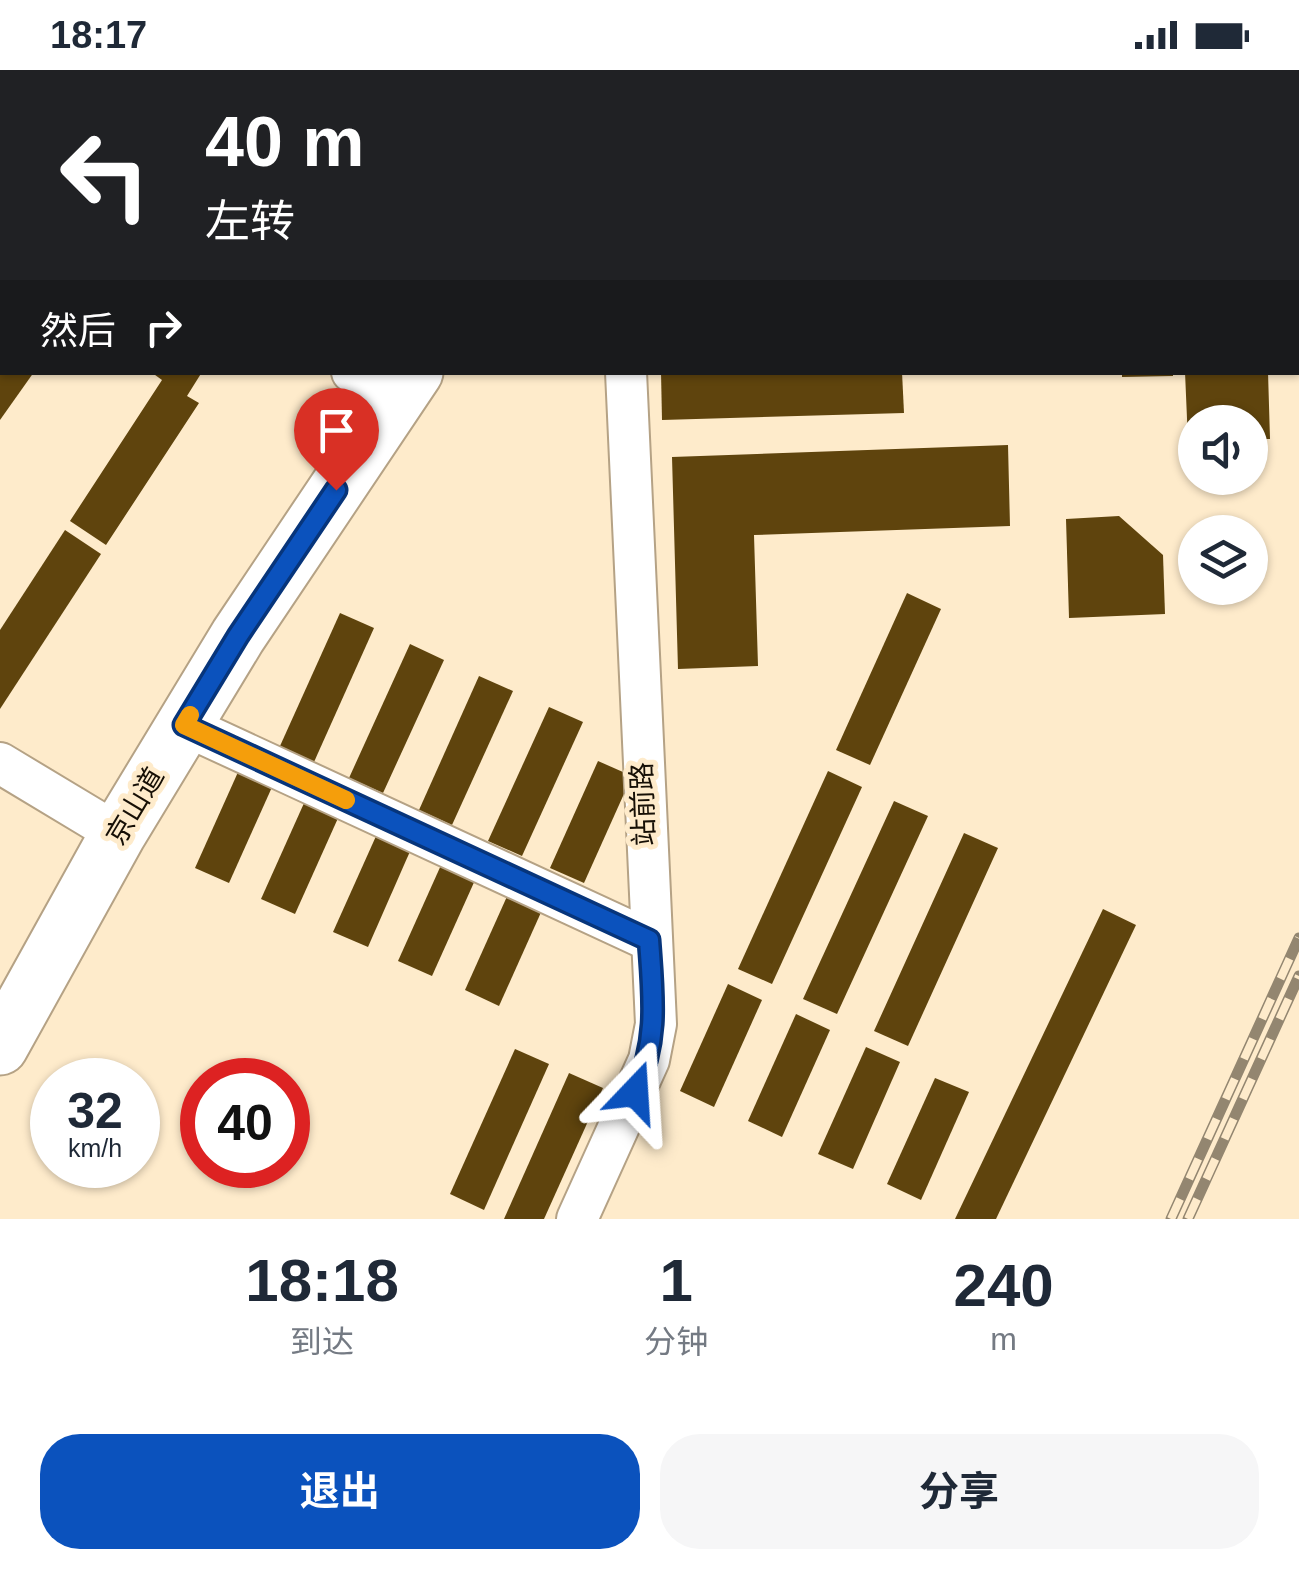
<!DOCTYPE html>
<html lang="zh">
<head>
<meta charset="utf-8">
<style>
  :root { --surface:#fff; --page:#f6f6f7; --text:#1f2937; --muted:#747a83; --accent:#0b52bd }
  body { margin:0; font-family:Helvetica,"Noto Sans SC",sans-serif; background:var(--page); color:var(--text); height:100vh; display:flex; flex-direction:column; font-size:38px; white-space:nowrap }
  * { box-sizing:border-box; margin:0 }
  p { font-size:32px; color:var(--muted) }
  .icon { flex:none; width:55px; height:55px; fill:none; stroke:currentColor; stroke-width:2; stroke-linecap:round; stroke-linejoin:round }
  .map { position:relative; height:1149px; overflow:hidden }
  .side { display:flex; flex-direction:column; background:var(--surface); flex:1 }
  .side>* { flex:none }
  .top-card { position:absolute; left:0px; top:0px; width:1300px; height:305px; box-shadow:0 2px 8px #0004; background:#202124; color:#fff; overflow:hidden }
  .fabs { position:absolute; left:1178px; top:335px; display:grid; gap:20px }
  .fabs a { display:grid; place-items:center; width:90px; height:90px; border-radius:50%; background:var(--surface); box-shadow:0 2px 8px #0004; font-size:50px }
  .speed { position:absolute; left:30px; top:988px; display:flex; gap:20px; font-size:50px; font-weight:700; text-align:center }
  .speed>* { display:grid; place-content:center; width:130px; height:130px; border-radius:50%; background:var(--surface); box-shadow:0 2px 8px #0004; line-height:1 }
  .speed small { font-size:25px; font-weight:400 }
  .speed .limit { border:15px solid #d22; background:#fff; color:#111 }
  .pin { position:absolute; display:grid; place-items:center; width:85px; height:85px; color:#fff; margin:-102px -42px; border-radius:50% 50% 50% 0; rotate:-45deg; box-shadow:0 0 10px #0007 }
  .pin .icon { rotate:45deg }
  .me { position:absolute; width:110px; margin:-55px; rotate:20deg; stroke-linejoin:round; filter:drop-shadow(0 0 8px #0008) }
  .turn { display:flex; align-items:center; gap:35px; height:210px; padding:0 40px; font-size:45px }
  .turn .icon { width:130px; height:130px; stroke-width:2.5 }
  .turn b { display:block; font-size:70px; line-height:85px }
  .then { display:flex; align-items:center; height:95px; padding:0 40px; background:#0003; gap:20px; font-size:38px }
  .eta { display:flex; justify-content:space-evenly; align-items:center; height:170px; text-align:center }
  .eta b { font-size:60px; font-weight:700; line-height:70px }
  .action { display:flex; gap:20px; margin-top:auto; padding:20px 40px }
  .action a { flex:1; height:115px; border-radius:40px; background:var(--accent); color:#fff; font-size:40px; font-weight:700; line-height:115px; text-align:center }
  .action a+a { background:var(--page); color:var(--text) }
  .status { display:flex; justify-content:space-between; align-items:center; height:70px; padding:0 50px; background:var(--surface); direction:ltr }
  .status svg { height:28px; fill:currentColor }
  .map>svg:first-child { display:block }
  .building { fill:#5f440d }
  .lines { fill:none; stroke-linecap:round; stroke-linejoin:round }
  .minor-casing { stroke:#b5a285; stroke-width:44 }
  .highway-casing { stroke:#b5a285; stroke-width:59 }
  .minor { stroke:#fff; stroke-width:40 }
  .highway { stroke:#fff; stroke-width:55 }
  .rail-casing { stroke:#938670; stroke-width:11 }
  .rail { stroke:#feebcb; stroke-width:8; stroke-dasharray:22; stroke-linecap:butt }
  .route-casing { stroke:#07357b; stroke-width:25 }
  .route { stroke:#0b52bd; stroke-width:18 }
  .slow { stroke:#f59e0b; stroke-width:18 }
  .labels { text-anchor:middle; dominant-baseline:central; stroke-width:10; stroke-linejoin:round; paint-order:stroke }
  .street-label { font-size:28px; fill:#160f05; stroke:#feebcb }
</style>
</head>
<body>
<div class="status"><b>18:17</b><svg viewBox="0 0 49 12"><path d="M0 12V9h3v3zM5 12V6h3v6zM10 12V3h3v9zM15 12V0h3v12zM26 1h20v11H26zM47 4h2v5h-2z"/></svg></div>
<div class="map">
<svg width="1299" height="1149" viewBox="0 0 1299 1149">
  <rect width="100%" height="100%" fill="#feebcb"/>
  <!-- building -->
  <g class="building">
    <polygon points="0,302 34,302 0,350"/>
    <polygon points="151,302 202,302 187,326 199,333 106,475 70,451 162,310"/>
    <polygon points="661,302 902,302 904,343 662,350"/>
    <polygon points="1122,302 1173,302 1173,306 1122,307"/>
    <polygon points="1185,302 1268,302 1270,369 1250,369 1250,352 1195,352 1195,371 1188,372"/>
    <polygon points="1008,375 1010,456 754,465 758,596 678,599 672,387"/>
    <polygon points="1119,446 1163,485 1165,544 1069,548 1066,449"/>
    <polygon points="65,460 101,484 0,639 0,560"/>
    <polygon points="907,523 941,539 870,695 836,680"/>
    <polygon points="340,543 374,558 314,692 280,676"/>
    <polygon points="410,574 444,590 383,723 349,708"/>
    <polygon points="479,606 513,621 452,755 419,740"/>
    <polygon points="549,637 583,652 522,786 488,771"/>
    <polygon points="243,691 277,706 229,813 195,798"/>
    <polygon points="598,691 632,706 584,813 550,798"/>
    <polygon points="828,701 862,717 772,914 738,899"/>
    <polygon points="309,722 343,737 295,844 261,829"/>
    <polygon points="894,731 928,746 837,944 803,929"/>
    <polygon points="381,755 415,770 368,877 333,862"/>
    <polygon points="964,763 998,778 908,976 874,961"/>
    <polygon points="446,784 480,799 432,906 398,891"/>
    <polygon points="513,813 547,829 499,936 465,920"/>
    <polygon points="1103,839 1136,855 996,1149 955,1149"/>
    <polygon points="728,914 762,930 714,1037 680,1021"/>
    <polygon points="796,944 830,960 782,1067 748,1051"/>
    <polygon points="866,977 900,992 853,1099 818,1084"/>
    <polygon points="515,979 549,994 484,1140 450,1124"/>
    <polygon points="569,1003 603,1018 544,1149 504,1149"/>
    <polygon points="935,1008 969,1022 921,1130 887,1114"/>
  </g>
  <g class="lines">
    <!-- minor casing -->
    <g class="minor-casing">
      <g id="minor">
        <polyline points="0,71 2,73"/>
        <polyline points="352,302 396,332"/>
        <polyline points="184,655 649,870"/>
        <polyline points="0,693 118,764"/>
        <polyline points="577,1149 649,990 656,954 626,302"/>
      </g>
    </g>
    <!-- highway casing -->
    <g class="highway-casing">
      <g id="highway">
        <polyline points="616,2 618,0"/>
        <polyline points="0,977 118,764 238,566 415,302"/>
      </g>
    </g>
    <!-- minor -->
    <use href="#minor" class="minor"/>
    <!-- highway -->
    <use href="#highway" class="highway"/>
    <!-- rail casing -->
    <g class="rail-casing">
      <g id="rail">
        <polyline points="1171,1149 1299,868"/>
        <polyline points="1188,1149 1299,906"/>
      </g>
    </g>
    <!-- rail -->
    <use href="#rail" class="rail"/>
  </g>
  <g class="lines">
    <!-- route casing -->
    <g class="route-casing">
      <path id="route" d="M 336,420 L 238,566 L 184,655 L 649,870 C 653,926 659,970 635,1022"/>
    </g>
    <!-- route -->
    <use href="#route" class="route"/>
    <!-- slow -->
    <polyline class="slow" points="190,645 184,655 346,730"/>
  </g>
  <g class="labels">
    <!-- street labels -->
    <g class="street-label">
      <text transform="translate(643 734) rotate(-92)">站前路</text>
      <text transform="translate(135 736) rotate(-59)">京山道</text>
    </g>
  </g>
</svg>
<div class="fabs">
<a><svg class="icon" aria-label="sound" viewBox="0 0 24 24"><path d="M4 9h4l5-4v14l-5-4H4zM17 9q2 3 0 6"/></svg></a>
<a><svg class="icon" aria-label="layers" viewBox="0 0 24 24"><path d="M12 4l9 5-9 5-9-5zM3 14l9 5 9-5"/></svg></a>
</div>
<div class="speed"><div>32<small>km/h</small></div><div class="limit">40</div></div>
<div class="pin" style="left:336px;top:420px;background:#d93025"><svg class="icon" aria-label="arrive" viewBox="0 0 24 24"><path d="M6 21V4h12l-3 4 3 4H6"/></svg></div>
<svg class="me" style="left:635px;top:1022px" viewBox="-20 -20 40 40"><path d="M0-17L14 15 0 8-14 15z" fill="#0b52bd" stroke="#fff" stroke-width="4"/></svg>
<div class="top-card">
<div class="turn"><svg class="icon" aria-label="left" viewBox="0 0 24 24"><path d="M17 20v-9H6M10 6l-5 5 5 5"/></svg><div><b>40 m</b>左转</div></div>
<div class="then">然后<svg class="icon" aria-label="right" viewBox="0 0 24 24"><path d="M7 20v-9h11M14 6l5 5-5 5"/></svg></div>
</div>
</div>
<section class="side">
<div class="eta">
<div><b>18:18</b><p>到达</p></div>
<div><b>1</b><p>分钟</p></div>
<div><b>240</b><p>m</p></div>
</div>
<div class="action"><a>退出</a><a>分享</a></div>
</section>
</body>
</html>
